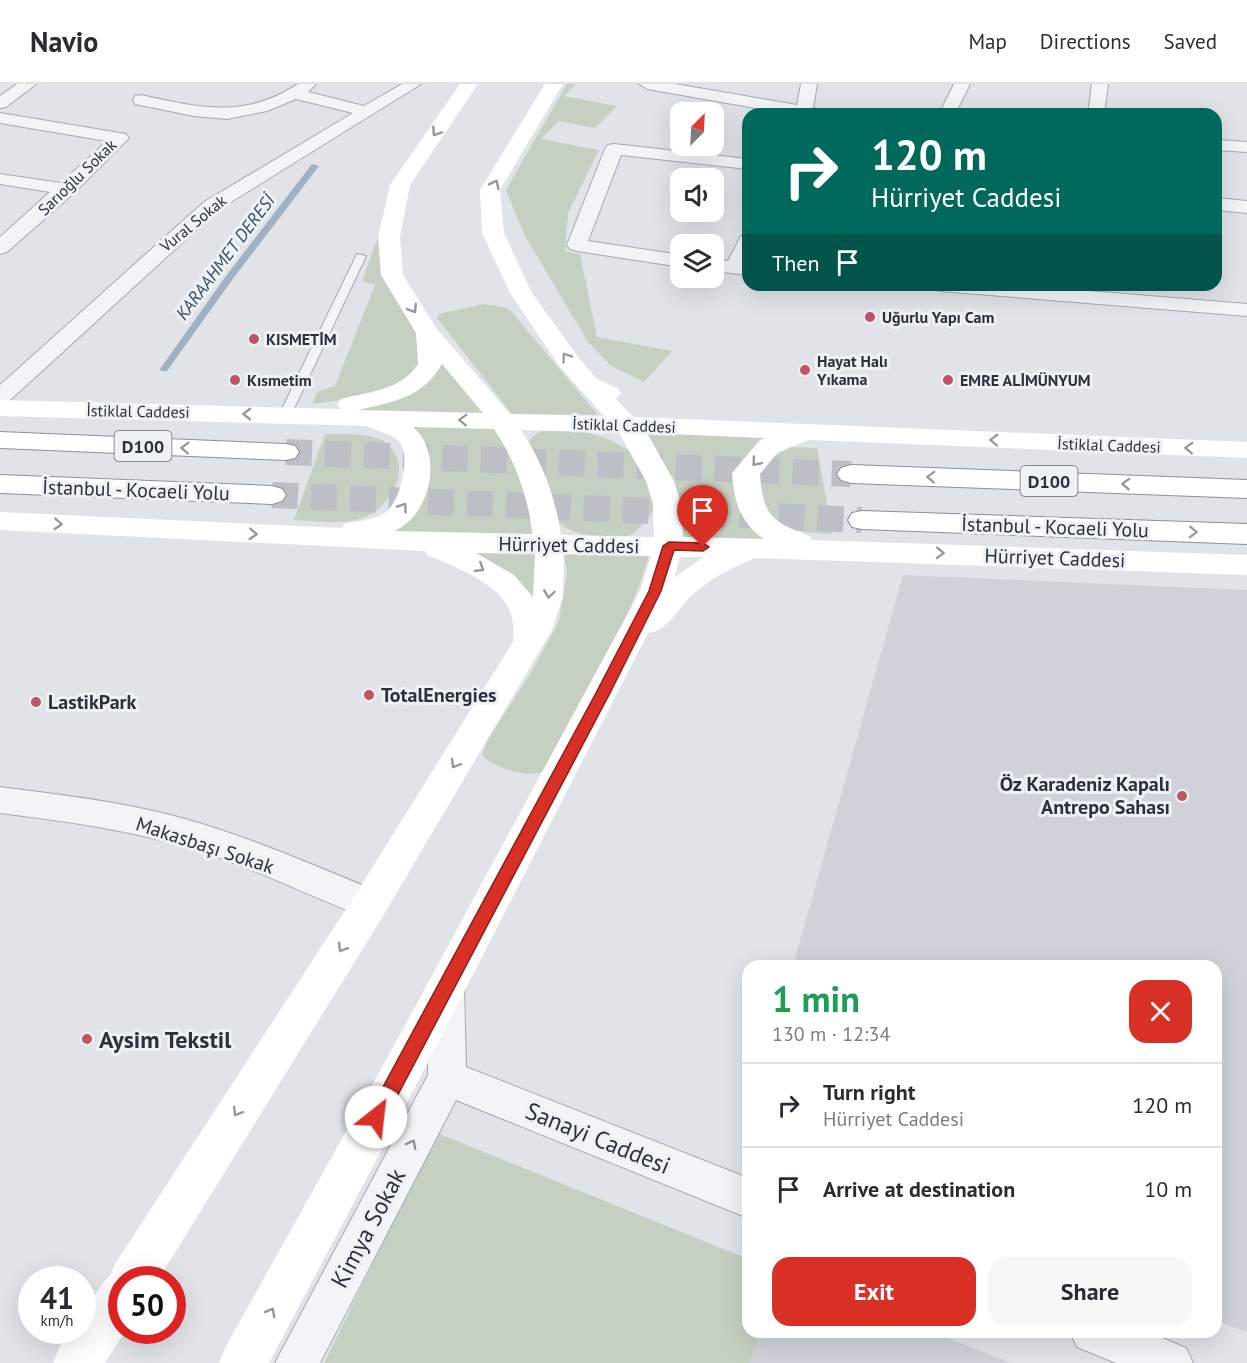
<!DOCTYPE html>
<html lang="en">
<head>
<meta charset="utf-8">
<style>
  :root { --surface:#fff; --page:#f7f7f7; --text:#2b2b33; --muted:#7c7c81; --line:#e1e1e2; --accent:#d93025 }
  body { margin:0; font-family:"PT Sans",sans-serif; background:var(--page); color:var(--text); height:100vh; display:flex; flex-direction:column; font-size:22px; white-space:nowrap }
  * { box-sizing:border-box; margin:0 }
  p { font-size:20px; color:var(--muted) }
  .icon { flex:none; width:33px; height:33px; fill:none; stroke:currentColor; stroke-width:2; stroke-linecap:round; stroke-linejoin:round }
  .map { position:relative; flex:1; overflow:hidden }
  .side { position:absolute; left:742px; top:876px; width:480px; height:378px; display:flex; flex-direction:column; background:var(--surface); border-radius:18px; box-shadow:0 6px 24px #0002 }
  .side>* { flex:none }
  .hud { position:absolute; left:742px; top:24px; width:480px; height:183px; border-radius:18px; box-shadow:0 6px 24px #0002; background:#00695c; color:#fff; overflow:hidden }
  .needle { width:39px; rotate:24deg }
  .buttons { position:absolute; left:670px; top:18px; display:grid; gap:12px }
  .buttons a { display:grid; place-items:center; width:54px; height:54px; border-radius:12px; background:var(--surface); box-shadow:0 6px 24px #0002; font-size:30px }
  .speed { position:absolute; left:18px; top:1182px; display:flex; gap:12px; font-size:30px; font-weight:700; text-align:center }
  .speed>* { display:grid; place-content:center; width:78px; height:78px; border-radius:50%; background:var(--surface); box-shadow:0 6px 24px #0002; line-height:1 }
  .speed small { font-size:15px; font-weight:400 }
  .speed .limit { border:9px solid #d22; background:#fff; color:#111 }
  .pin { position:absolute; display:grid; place-items:center; width:51px; height:51px; color:#fff; margin:-62px -26px; border-radius:50% 50% 50% 0; rotate:-45deg; box-shadow:0 0 6px #0007 }
  .pin .icon { rotate:45deg }
  .me { position:absolute; width:66px; margin:-33px; rotate:29deg; stroke-linejoin:round; filter:drop-shadow(0 0 4px #0008) }
  .turn { display:flex; align-items:center; gap:21px; height:126px; padding:0 30px; font-size:27px }
  .turn .icon { width:78px; height:78px; stroke-width:2.5 }
  .turn b { display:block; font-size:42px; line-height:51px }
  .then { display:flex; align-items:center; height:57px; padding:0 30px; background:#0003; gap:12px; font-size:22px }
  .round { display:grid; place-items:center; flex:none; width:63px; height:63px; border-radius:18px; background:var(--page) }
  .headline { display:flex; align-items:center; justify-content:space-between; height:102px; padding:0 30px }
  h1 { font-size:36px; font-weight:700; line-height:45px; color:#1e9e55 }
  .cta { display:flex; gap:12px; margin-top:auto; padding:12px 30px }
  .cta a { flex:1; height:69px; border-radius:18px; background:var(--accent); color:#fff; font-size:24px; font-weight:700; line-height:69px; text-align:center }
  .cta a+a { background:var(--page); color:var(--text) }
  ul { padding:0; list-style:none }
  li { display:flex; align-items:center; gap:18px; height:84px; padding:0 30px; border-top:2px solid var(--line) }
  li div { flex:1 }
  li b { display:block; font-size:22px }
  li em { font-style:normal }
  header { display:flex; align-items:center; gap:36px; box-sizing:border-box; height:84px; padding:0 30px; background:var(--surface); border-bottom:2px solid var(--line) }
  header strong { font-size:28px }
  nav { display:flex; gap:33px; margin-inline-start:auto; font-size:21px }
  .map>svg:first-child { display:block }
  .built { fill:#cfd2d9 }
  .green { fill:#c6d0c2 }
  .lines { fill:none; stroke-linecap:round; stroke-linejoin:round }
  .stream { fill:#9fb1c3; fill-rule:evenodd }
  .highway-tunnel { stroke:#bcbfc5; stroke-width:26; stroke-dasharray:26 13; stroke-linecap:butt }
  .lane-casing { stroke:#a6aab1; stroke-width:2 }
  .street-casing { stroke:#a6aab1; stroke-width:2 }
  .highway-casing { stroke:#89919c; stroke-width:2 }
  .lane { fill:#f2f4f6; fill-rule:evenodd }
  .street { fill:#f2f4f6; fill-rule:evenodd }
  .secondary { fill:#fff; fill-rule:evenodd }
  .highway { fill:#fff; fill-rule:evenodd }
  .oneway { stroke:#95989e }
  .oneway2 { stroke:#8e929a }
  .route { fill:#d93025; stroke:#8d1f18; stroke-width:1.5 }
  .poi-dot { fill:#be5464; stroke:#eff2f5; stroke-width:2 }
  .labels { text-anchor:middle; dominant-baseline:central; stroke-width:6; stroke-linejoin:round; paint-order:stroke }
  .far-street-label { font-size:16px; fill:#2b313d; stroke:#eff2f5 }
  .far-poi-label { font-size:16px; font-weight:bold; fill:#2b313d; stroke:#eff2f5; text-anchor:start }
  .far-water-label { font-size:18px; font-style:italic; fill:#3a506c; stroke:#eff2f5 }
  .shield { fill:#eff2f5; stroke:#666b74; stroke-width:1.5 }
  .shield-label { font-size:18px; font-weight:bold; fill:#2b313d }
  .street-label { font-size:20px; fill:#2b313d; stroke:#eff2f5 }
  .poi-label { font-size:20px; font-weight:bold; fill:#2b313d; stroke:#eff2f5; text-anchor:start }
  .near-poi-label { font-size:24px; font-weight:bold; fill:#2b313d; stroke:#eff2f5; text-anchor:start }
  .near-street-label { font-size:24px; fill:#2b313d; stroke:#eff2f5 }
</style>
</head>
<body>
<header>
<strong>Navio</strong>
<nav><a>Map</a><a>Directions</a><a>Saved</a></nav>
</header>
<div class="map">
<svg width="1247" height="1279" viewBox="0 0 1247 1279">
  <rect width="100%" height="100%" fill="#e0e3e7"/>
  <!-- built -->
  <g class="built">
    <polygon points="903,491 1247,506 1247,1248 1217,1237 1216,882 793,882"/>
    <polygon points="759,1248 932,1248 1011,1279 750,1279"/>
  </g>
  <!-- green -->
  <g class="green">
    <polygon points="567,0 576,0 564,12 617,22 595,44 559,37 541,55 599,66 568,129 565,167 580,170 597,253 672,267 644,298 611,282 588,258 525,152 506,106"/>
    <polygon points="379,150 420,249 418,283 398,302 363,313 312,320 317,308 335,302 375,201 362,197"/>
    <polygon points="483,220 504,223 511,227 598,331 512,330 437,234 439,230"/>
    <polygon points="438,274 489,331 345,326 374,322"/>
    <path d="M 404,341 L 497,343 C 518,377 528,413 532,452 L 386,448 L 418,424 L 430,396 L 429,369 L 422,356 Z"/>
    <path d="M 571,343 L 608,355 L 638,371 L 655,424 C 649,434 640,445 630,451 C 615,460 572,451 559,439 C 552,432 532,376 527,362 C 535,343 553,344 571,343 Z"/>
    <polygon points="643,348 765,354 747,374 735,409 741,436 773,457 678,456"/>
    <path d="M 325,350 C 343,351 373,347 388,360 C 414,384 390,424 363,434 C 341,441 317,437 294,436 Z"/>
    <path d="M 791,363 L 817,364 L 832,450 C 785,448 761,443 759,389 L 771,374 Z"/>
    <polygon points="435,460 534,463 540,489 532,530"/>
    <path d="M 563,464 L 650,467 C 629,544 584,618 544,687 C 528,695 494,684 482,671 L 487,657 L 532,587 L 559,537 L 567,488 Z"/>
    <polygon points="437,1049 748,1175 748,1248 759,1248 750,1279 324,1279"/>
  </g>
  <g class="lines">
    <!-- stream -->
    <polygon class="stream" points="312,80 319,82 232,196 167,287 161,287 160,285 226,192"/>
    <!-- highway-tunnel -->
    <g class="highway-tunnel">
      <polyline points="286,368 851,390"/>
      <polyline points="272,411 862,436"/>
    </g>
    <!-- lane casing -->
    <g class="lane-casing">
      <polygon id="lane" points="357,170 366,172 291,331 285,335 281,333 279,331"/>
    </g>
    <!-- street casing -->
    <g class="street-casing">
      <g id="street">
        <polygon points="17,0 36,0 6,23 0,24 0,12"/>
        <path d="M 298,0 L 316,0 L 308,8 L 364,22 L 402,0 L 421,0 L 218,126 L 8,318 L 0,320 L 0,301 L 204,118 L 353,29 L 296,15 L 267,27 L 227,35 L 194,32 L 135,20 L 133,16 L 135,12 L 141,11 C 200,24 244,35 298,0 Z"/>
        <polygon points="639,0 675,0 797,21 801,0 817,0 813,24 825,26 827,30 790,30 647,5"/>
        <polygon points="954,0 970,0 955,30 939,30"/>
        <polygon points="1092,0 1108,0 1104,30 1088,30"/>
        <polygon points="0,29 126,50 129,54 74,109 7,168 0,170 0,153 50,108 0,100 0,90 61,99 107,57 0,39"/>
        <polygon points="1216,56 1247,58 1247,68 1216,66"/>
        <polygon points="614,60 748,75 748,85 621,71 588,157 681,171 681,183 577,167 570,165 567,161 605,65 608,61"/>
        <polygon points="1216,114 1247,117 1247,129 1216,126"/>
        <polygon points="748,150 748,191 714,187 714,175 728,177 741,152"/>
        <polygon points="930,201 1016,201 1247,220 1247,232 940,207 933,205"/>
        <path d="M 0,703 C 62,711 125,718 185,735 C 253,754 317,783 382,809 L 387,820 L 382,831 L 370,835 C 308,812 249,781 186,763 C 125,745 62,737 0,729 Z"/>
        <polygon points="446,887 459,892 464,904 466,983 748,1094 748,1134 456,1016 320,1279 275,1279 428,991 428,904 433,892"/>
        <polygon points="1070,1248 1148,1248 1186,1264 1193,1279 1116,1279 1077,1263"/>
      </g>
    </g>
    <!-- highway casing -->
    <g class="highway-casing">
      <g id="highway">
        <polygon points="0,348 286,360 295,362 299,368 295,374 286,376 0,364"/>
        <polygon points="851,381 1247,396 1247,414 851,399 841,396 837,390 841,384"/>
        <polygon points="0,391 272,402 282,405 286,411 282,417 272,420 0,409"/>
        <polygon points="862,427 1247,440 1247,460 862,445 852,443 848,436 852,429"/>
      </g>
    </g>
    <!-- lane -->
    <use href="#lane" class="lane"/>
    <!-- street -->
    <use href="#street" class="street"/>
    <!-- secondary -->
    <path class="secondary" d="M 460,0 L 478,0 L 410,101 L 400,153 L 403,191 L 437,245 L 510,330 L 604,332 L 560,283 L 510,209 L 482,149 L 480,106 L 545,0 L 563,0 L 500,106 L 504,149 L 532,209 L 578,273 L 597,295 L 617,304 L 621,309 L 616,315 L 633,333 L 1247,358 L 1247,374 L 809,356 L 778,368 L 760,390 C 763,432 772,438 810,452 L 812,456 L 1247,471 L 1247,491 L 755,474 C 730,485 710,494 690,513 C 678,526 666,548 648,549 L 424,986 L 269,1279 L 219,1279 L 226,1262 L 396,958 L 640,507 L 651,472 L 564,470 L 563,513 L 552,546 L 383,832 L 158,1196 L 122,1196 L 122,1246 L 126,1246 L 105,1279 L 53,1279 L 60,1262 L 70,1246 L 82,1246 L 82,1229 L 106,1195 L 109,1193 L 115,1180 L 357,808 L 513,558 C 514,547 514,536 509,525 C 498,499 452,481 427,471 L 425,467 L 0,446 L 0,428 L 342,444 L 344,440 C 357,437 374,436 385,429 C 400,418 411,374 400,359 C 392,349 376,347 366,342 L 0,332 L 0,316 L 341,325 L 337,320 L 341,315 C 368,308 402,306 418,280 L 416,249 L 381,191 L 378,153 L 390,101 ZM 442,280 L 483,329 L 358,326 C 395,317 421,315 442,280 ZM 413,343 L 494,345 C 516,378 527,411 533,450 L 394,447 C 431,432 444,368 413,343 ZM 521,346 L 619,349 L 646,397 L 653,420 L 654,453 L 561,451 C 555,412 543,379 521,346 ZM 647,349 L 766,354 L 760,356 L 732,389 C 734,417 740,439 764,455 L 683,453 L 681,420 L 674,397 ZM 476,469 L 535,470 L 533,513 L 514,491 ZM 680,473 L 703,473 L 674,494 Z"/>
    <!-- highway -->
    <use href="#highway" class="highway"/>
  </g>
  <!-- one-way arrows -->
  <defs><path id="oneway-chevron" d="M-2-3.5L2.5 0L-2 3.5" fill="none" stroke-width="1.6" stroke-linecap="round" stroke-linejoin="round" transform="scale(1.5)"/></defs>
  <g class="oneway">
    <use href="#oneway-chevron" transform="translate(436 48) rotate(124)"/>
    <use href="#oneway-chevron" transform="translate(495 100) rotate(-64)"/>
    <use href="#oneway-chevron" transform="translate(413 225) rotate(58)"/>
    <use href="#oneway-chevron" transform="translate(566 273) rotate(-126)"/>
    <use href="#oneway-chevron" transform="translate(247 330) rotate(-179)"/>
    <use href="#oneway-chevron" transform="translate(463 336) rotate(-178)"/>
    <use href="#oneway-chevron" transform="translate(994 356) rotate(-178)"/>
    <use href="#oneway-chevron" transform="translate(185 364) rotate(-178)"/>
    <use href="#oneway-chevron" transform="translate(1189 364) rotate(-178)"/>
    <use href="#oneway-chevron" transform="translate(756 378) rotate(130)"/>
    <use href="#oneway-chevron" transform="translate(931 393) rotate(-178)"/>
    <use href="#oneway-chevron" transform="translate(1126 400) rotate(-178)"/>
    <use href="#oneway-chevron" transform="translate(403 423) rotate(-56)"/>
    <use href="#oneway-chevron" transform="translate(58 440) rotate(3)"/>
    <use href="#oneway-chevron" transform="translate(1193 448) rotate(2)"/>
    <use href="#oneway-chevron" transform="translate(253 450) rotate(3)"/>
    <use href="#oneway-chevron" transform="translate(940 469) rotate(2)"/>
    <use href="#oneway-chevron" transform="translate(480 484) rotate(32)"/>
    <use href="#oneway-chevron" transform="translate(549 510) rotate(98)"/>
    <use href="#oneway-chevron" transform="translate(455 680) rotate(121)"/>
    <use href="#oneway-chevron" transform="translate(342 864) rotate(122)"/>
    <use href="#oneway-chevron" transform="translate(237 1028) rotate(122)"/>
    <use href="#oneway-chevron" transform="translate(271 1228) rotate(-61)"/>
  </g>
  <use class="oneway2" href="#oneway-chevron" transform="translate(412 1060) rotate(-62)"/>
  <!-- route -->
  <polygon class="route" points="669,458 703,459 709,463 703,467 674,466 661,507 610,609 383,1039 376,1042 370,1039 368,1033 370,1027 596,609 649,507 663,462"/>
  <!-- markers -->
  <g class="poi-dot">
    <circle cx="870" cy="233" r="6"/>
    <circle cx="254" cy="255" r="6"/>
    <circle cx="805" cy="286" r="6"/>
    <circle cx="235" cy="296" r="6"/>
    <circle cx="948" cy="296" r="6"/>
    <circle cx="369" cy="611" r="6"/>
    <circle cx="36" cy="618" r="6"/>
    <circle cx="1182" cy="712" r="6"/>
    <circle cx="87" cy="955" r="6"/>
  </g>
  <g class="labels">
    <!-- far-street labels -->
    <g class="far-street-label">
      <text transform="translate(77 93) rotate(-44)">Sarıoğlu Sokak</text>
      <text transform="translate(193 139) rotate(-39)">Vural Sokak</text>
      <text transform="translate(138 327) rotate(1)">İstiklal Caddesi</text>
      <text transform="translate(624 341) rotate(2)">İstiklal Caddesi</text>
      <text transform="translate(1109 361) rotate(2)">İstiklal Caddesi</text>
    </g>
    <!-- far-poi labels -->
    <g class="far-poi-label">
      <text x="882" y="233">Uğurlu Yapı Cam</text>
      <text x="266" y="255">KISMETİM</text>
      <text x="817" y="277">Hayat Halı<tspan x="817" dy="18">Yıkama</tspan></text>
      <text x="247" y="296">Kısmetim</text>
      <text x="960" y="296">EMRE ALİMÜNYUM</text>
    </g>
    <!-- far-water labels -->
    <g class="far-water-label">
      <text transform="translate(225 173) rotate(-53)">KARAAHMET DERESİ</text>
    </g>
    <!-- shield labels -->
    <g class="shield">
      <rect x="114.5" y="347" width="57" height="30" rx="4.5"/>
      <rect x="1020.5" y="382" width="57" height="30" rx="4.5"/>
    </g>
    <g class="shield-label">
      <text x="143" y="362">D100</text>
      <text x="1049" y="397">D100</text>
    </g>
    <!-- street labels -->
    <g class="street-label">
      <text transform="translate(136 406) rotate(2)">İstanbul - Kocaeli Yolu</text>
      <text transform="translate(1055 443) rotate(2)">İstanbul - Kocaeli Yolu</text>
      <text transform="translate(569 461) rotate(1)">Hürriyet Caddesi</text>
      <text transform="translate(1055 474) rotate(2)">Hürriyet Caddesi</text>
      <text transform="translate(205 761) rotate(18)">Makasbaşı Sokak</text>
    </g>
    <!-- poi labels -->
    <g class="poi-label">
      <text x="381" y="611">TotalEnergies</text>
      <text x="48" y="618">LastikPark</text>
      <text x="1170" y="700" text-anchor="end">Öz Karadeniz Kapalı<tspan x="1170" dy="23">Antrepo Sahası</tspan></text>
    </g>
    <!-- near-poi labels -->
    <g class="near-poi-label">
      <text x="99" y="955">Aysim Tekstil</text>
    </g>
    <!-- near-street labels -->
    <g class="near-street-label">
      <text transform="translate(598 1054) rotate(22)">Sanayi Caddesi</text>
      <text transform="translate(368 1144) rotate(-62)">Kimya Sokak</text>
    </g>
  </g>
</svg>
<div class="buttons">
<a><svg class="needle" viewBox="-14 -14 28 28"><path d="M0-13l5 13h-10z" fill="#e53935"/><path d="M0 13l5-13h-10z" fill="#7c7c81"/></svg></a>
<a><svg class="icon" aria-label="sound" viewBox="0 0 24 24"><path d="M4 9h4l5-4v14l-5-4H4zM17 9q2 3 0 6"/></svg></a>
<a><svg class="icon" aria-label="layers" viewBox="0 0 24 24"><path d="M12 4l9 5-9 5-9-5zM3 14l9 5 9-5"/></svg></a>
</div>
<div class="speed"><div>41<small>km/h</small></div><div class="limit">50</div></div>
<div class="pin" style="left:703px;top:463px;background:#d93025"><svg class="icon" aria-label="arrive" viewBox="0 0 24 24"><path d="M6 21V4h12l-3 4 3 4H6"/></svg></div>
<svg class="me" style="left:376px;top:1033px" viewBox="-20 -20 40 40"><circle r="19" fill="#fff"/><path d="M0-13L10 11 0 6-10 11z" fill="#d93025"/></svg>
<div class="hud">
<div class="turn"><svg class="icon" aria-label="right" viewBox="0 0 24 24"><path d="M7 20v-9h11M14 6l5 5-5 5"/></svg><div><b>120 m</b>Hürriyet Caddesi</div></div>
<div class="then">Then<svg class="icon" aria-label="arrive" viewBox="0 0 24 24"><path d="M6 21V4h12l-3 4 3 4H6"/></svg></div>
</div>
<section class="side">
<div class="headline"><div><h1>1 min</h1><p>130 m · 12:34</p></div><a class="round" style="background:#d93025;color:#fff"><svg class="icon" aria-label="close" viewBox="0 0 24 24"><path d="M6 6l12 12M18 6L6 18"/></svg></a></div>
<ul>
<li><svg class="icon" aria-label="right" viewBox="0 0 24 24"><path d="M7 20v-9h11M14 6l5 5-5 5"/></svg><div><b>Turn right</b><p>Hürriyet Caddesi</p></div><em>120 m</em></li>
<li><svg class="icon" aria-label="arrive" viewBox="0 0 24 24"><path d="M6 21V4h12l-3 4 3 4H6"/></svg><div><b>Arrive at destination</b></div><em>10 m</em></li>
</ul>
<div class="cta"><a>Exit</a><a>Share</a></div>
</section>
</div>
</body>
</html>
